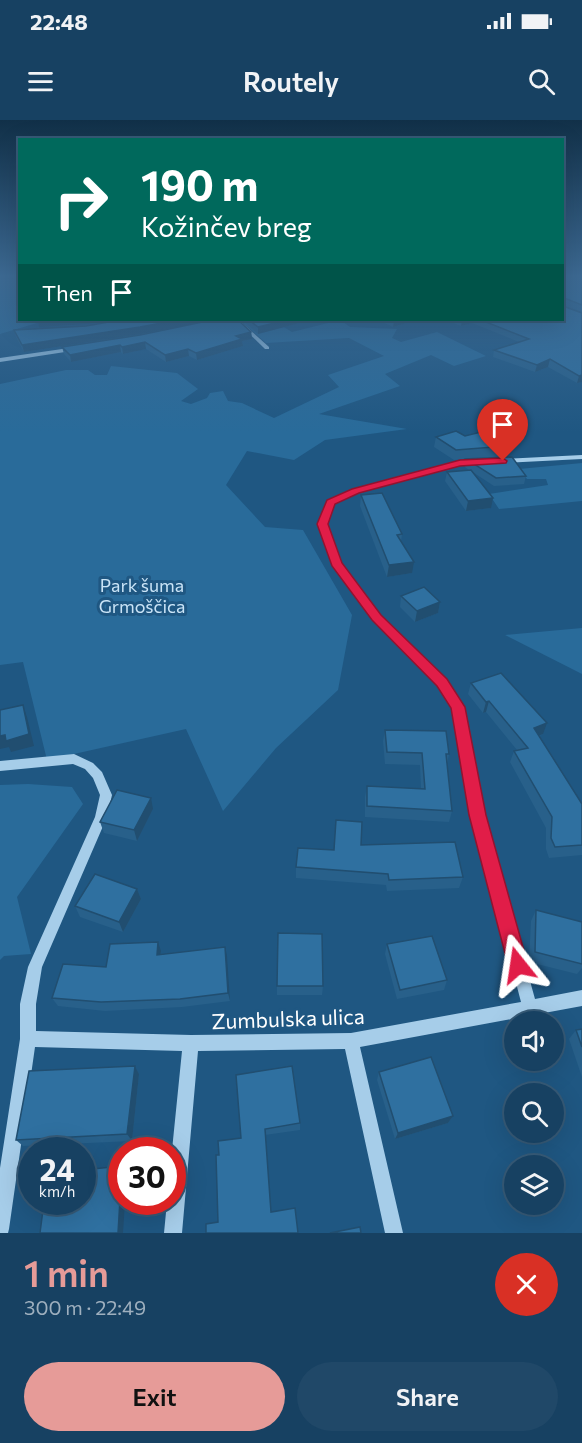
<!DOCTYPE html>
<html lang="en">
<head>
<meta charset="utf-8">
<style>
  :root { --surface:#174162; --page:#204868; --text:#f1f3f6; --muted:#9eafbe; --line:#365a77; --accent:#e69b98 }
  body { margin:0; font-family:Commissioner,sans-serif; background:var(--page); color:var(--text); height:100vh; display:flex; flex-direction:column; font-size:22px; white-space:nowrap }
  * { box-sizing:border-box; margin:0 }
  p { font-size:20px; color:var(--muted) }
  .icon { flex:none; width:33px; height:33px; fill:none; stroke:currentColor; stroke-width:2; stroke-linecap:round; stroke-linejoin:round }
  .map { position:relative; height:1113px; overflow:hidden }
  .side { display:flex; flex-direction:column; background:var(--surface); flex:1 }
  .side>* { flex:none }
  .hud { position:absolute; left:18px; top:18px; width:546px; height:183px; border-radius:0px; box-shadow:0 6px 24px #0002,0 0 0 2px var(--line); background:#00695c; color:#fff; overflow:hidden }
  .controls { position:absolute; left:504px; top:891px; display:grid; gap:12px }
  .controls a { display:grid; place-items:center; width:60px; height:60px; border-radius:50%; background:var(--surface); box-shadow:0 6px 24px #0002,0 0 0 2px var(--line); font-size:30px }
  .speed { position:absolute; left:18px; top:1017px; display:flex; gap:12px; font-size:30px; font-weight:700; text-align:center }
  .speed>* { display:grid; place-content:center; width:78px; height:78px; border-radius:50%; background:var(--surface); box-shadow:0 6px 24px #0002,0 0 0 2px var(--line); line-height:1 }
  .speed small { font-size:15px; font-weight:400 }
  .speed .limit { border:9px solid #d22; background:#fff; color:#111 }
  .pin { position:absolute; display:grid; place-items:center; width:51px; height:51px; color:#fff; margin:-62px -26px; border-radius:50% 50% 50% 0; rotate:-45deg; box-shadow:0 0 6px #0007 }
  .pin .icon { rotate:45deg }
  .me { position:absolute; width:66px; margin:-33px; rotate:345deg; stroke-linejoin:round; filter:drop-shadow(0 0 4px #0008) }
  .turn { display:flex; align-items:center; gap:21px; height:126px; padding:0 24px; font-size:27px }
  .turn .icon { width:78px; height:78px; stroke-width:2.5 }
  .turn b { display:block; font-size:42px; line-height:51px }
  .then { display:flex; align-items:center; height:57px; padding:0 24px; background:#0003; gap:12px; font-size:22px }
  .round { display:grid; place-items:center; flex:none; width:63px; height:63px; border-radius:32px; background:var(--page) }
  .overview { display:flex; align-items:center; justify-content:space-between; height:102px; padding:0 24px }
  h1 { font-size:36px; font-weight:600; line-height:45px; color:var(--accent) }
  .primary-button { display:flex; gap:12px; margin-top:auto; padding:12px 24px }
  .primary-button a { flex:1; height:69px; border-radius:36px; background:var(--accent); color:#111; font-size:24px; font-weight:600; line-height:69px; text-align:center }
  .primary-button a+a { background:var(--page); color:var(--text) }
  .status { display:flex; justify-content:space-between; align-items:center; height:42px; padding:0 30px; background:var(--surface); direction:ltr }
  .status svg { height:16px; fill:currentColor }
  header { display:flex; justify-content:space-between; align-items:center; height:78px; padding:0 24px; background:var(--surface); font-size:27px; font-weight:600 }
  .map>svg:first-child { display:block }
  .green { fill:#296b9a }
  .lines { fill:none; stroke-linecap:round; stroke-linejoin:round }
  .minor { fill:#a6cde9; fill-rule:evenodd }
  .wall { fill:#28608a }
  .shaded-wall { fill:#214e70 }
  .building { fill:#2f70a0; stroke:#214e70; stroke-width:1.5 }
  .route { fill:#e11d48; stroke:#92132f; stroke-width:1.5 }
  .labels { text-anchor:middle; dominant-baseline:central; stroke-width:6; stroke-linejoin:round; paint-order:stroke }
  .park-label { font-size:18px; fill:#cae4f7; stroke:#1f5782 }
  .near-street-label { font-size:21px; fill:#fff; stroke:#1f5782 }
</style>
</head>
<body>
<div class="status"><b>22:48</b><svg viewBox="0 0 49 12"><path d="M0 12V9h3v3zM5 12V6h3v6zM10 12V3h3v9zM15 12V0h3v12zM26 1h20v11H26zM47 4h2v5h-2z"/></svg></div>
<header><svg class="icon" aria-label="menu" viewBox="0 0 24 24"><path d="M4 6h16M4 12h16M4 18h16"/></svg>Routely<svg class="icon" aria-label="search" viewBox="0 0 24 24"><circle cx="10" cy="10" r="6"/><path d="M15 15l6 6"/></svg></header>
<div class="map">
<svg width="582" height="1113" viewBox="0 0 582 1113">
  <rect width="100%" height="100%" fill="#1f5782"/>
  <!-- green -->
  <g class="green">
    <polygon points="0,158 19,159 20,200 47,200 0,214"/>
    <polygon points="240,200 272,200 292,212 340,200 350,207 397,209 392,218 401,222 437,212 486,236 454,246 431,235 385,254 400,266 319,294 407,309 325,320 294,340 247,331 226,365 265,407 303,410 352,495 338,570 276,628 223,691 186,609 47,640 23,542 0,545 0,264 66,250 88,250 95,255 107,255 111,246 177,253 198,269 181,281 191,284 207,278 210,273 223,271 228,281 242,283 274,298 339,267 328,255 384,236 349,218 266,223"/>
    <polygon points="582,343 582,381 499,389 489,374 548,365 546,359 527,359 519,349"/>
    <polygon points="582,508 582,554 505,515"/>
    <polygon points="28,664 72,667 83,684 17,777 31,834 4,836 0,840 0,665"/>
  </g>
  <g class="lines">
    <!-- minor -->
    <g class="minor">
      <polygon points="235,200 239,200 269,227 269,229 265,229"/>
      <polygon points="76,227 78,228 78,230 0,242 0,238"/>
      <polygon points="582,335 582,339 502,343 498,341 502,339"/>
      <polygon points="478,340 481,340 481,344 460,345 359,373 334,383 326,404 340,444 380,495 446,560 463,587 484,695 535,879 582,870 582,886 360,927 403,1113 385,1113 345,929 198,931 182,1113 164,1113 167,1082 172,1082 172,1030 182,931 35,927 9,1109 8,1113 0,1113 0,1048 20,919 20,884 28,847 95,697 100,675 93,658 85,649 73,644 0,651 0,641 74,634 93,643 102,652 112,675 107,697 42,847 36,884 36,911 191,915 351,913 521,882 472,695 453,588 438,566 374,499 333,446 318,404 328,380 353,369 460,341"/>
    </g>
  </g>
  <!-- wall -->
  <g class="wall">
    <polygon points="562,156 582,156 582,192 563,185 582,193 582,262 577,263 548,247 535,252 493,237 494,230 519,222 472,203 461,206 445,200 562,200"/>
    <polygon points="120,200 238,200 251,212 252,219 242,221 243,226 197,240 189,236 166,242 146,229 123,234 121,232 71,242 64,234 62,227 140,215 207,201 141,214 24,232 16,217 14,210 86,206"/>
    <polygon points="242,200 307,200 307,201 258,214"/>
    <polygon points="378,200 417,200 393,207"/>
    <polygon points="465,316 507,326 504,337 526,356 524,364 494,366 474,353 491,388 466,391 445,361 447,352 469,350 465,347 466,339 454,340 434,327 436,317"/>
    <polygon points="361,375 402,414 401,422 412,453 387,457 360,386"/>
    <polygon points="401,476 440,482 438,493 415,502 400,487"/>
    <polygon points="471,563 543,614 539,616 582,684 582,735 549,738 546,729 546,708 510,642 514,631 517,630 486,592 483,593 468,574"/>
    <polygon points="385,610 449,634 447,644 452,691 449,702 365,697 365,677 367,666 421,669 420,645 385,644 383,621"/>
    <polygon points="153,689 137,721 104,713 100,702"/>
    <polygon points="361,725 463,757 459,768 387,771 386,765 296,758 296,747 334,730"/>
    <polygon points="137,769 141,779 123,812 80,797 75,786"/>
    <polygon points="536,790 582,802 582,848 577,854 529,842 531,801"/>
    <polygon points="387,824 447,860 444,870 397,879 385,834"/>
    <polygon points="225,827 230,881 182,887 105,891 58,886 52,878 106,847 161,831 160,835"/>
    <polygon points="277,866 323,866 322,875 277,875"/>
    <polygon points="582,909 582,957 569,919 576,910"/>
    <polygon points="135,946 139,954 132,1021 23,1026 16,1020"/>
    <polygon points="292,946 300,1003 300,1010 265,1015 218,1102 219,1035 241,1018"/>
    <polygon points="379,952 453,996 448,1003 395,1019 377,960"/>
  </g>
  <!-- shaded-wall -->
  <g class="shaded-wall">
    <polygon points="38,200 120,200 87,204 39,207"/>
    <polygon points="178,200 213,200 141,214 24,232 22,225"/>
    <polygon points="287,200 307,200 307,201 258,214 258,207"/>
    <polygon points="398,200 417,200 393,207 394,201"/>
    <polygon points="462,200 472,200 472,203 461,206"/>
    <polygon points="251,212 252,219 242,221 243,226 197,240 196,233 236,216"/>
    <polygon points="145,222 146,229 123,234 122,227"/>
    <polygon points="120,225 121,232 71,242 70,235"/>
    <polygon points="188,229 189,236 166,242 165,235"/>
    <polygon points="550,239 548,247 535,252 537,245"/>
    <polygon points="582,255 582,262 577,263 579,256"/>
    <polygon points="493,378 491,388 466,391 468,381"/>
    <polygon points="414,442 412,453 387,457 389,445"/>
    <polygon points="440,482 438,493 415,502 417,491"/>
    <polygon points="489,581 486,592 483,593 486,582"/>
    <polygon points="23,585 27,597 34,626 11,632 9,627 0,629 0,616 5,615"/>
    <polygon points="547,603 543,614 530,619 534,608"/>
    <polygon points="151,678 153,689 137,721 134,710"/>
    <polygon points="137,769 141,779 123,812 119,802"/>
    <polygon points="158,822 161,831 159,844 157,835"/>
    <polygon points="225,827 227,836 230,881 228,873"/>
    <polygon points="135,946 139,954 132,1021 127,1014"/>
    <polygon points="453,996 448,1003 395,1019 398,1013"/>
    <polygon points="122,1058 122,1082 125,1082 123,1113 118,1113"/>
  </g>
  <!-- building -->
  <g class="building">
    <polygon points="562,156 582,156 582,185 564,178 562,180"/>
    <polygon points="562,185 563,186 582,193 582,255 579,256 550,239 537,245 494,230 529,219 481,200 562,200"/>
    <polygon points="120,200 178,200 140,207 22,225 14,210 86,206"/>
    <polygon points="212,200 238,200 251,212 236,216 242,219 196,233 188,229 165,235 145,222 122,227 120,225 70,235 62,227 140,215"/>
    <polygon points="249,200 287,200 258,207"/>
    <polygon points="456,311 465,316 485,311 507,326 456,330 436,317"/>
    <polygon points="512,337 526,356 496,358 466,339"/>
    <polygon points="471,350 493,378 468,381 447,352"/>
    <polygon points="382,373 402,414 397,415 414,442 389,445 361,375"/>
    <polygon points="424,467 440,482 417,491 401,476"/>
    <polygon points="501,553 547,603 534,608 582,684 582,725 555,727 551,718 552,697 514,631 528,628 489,581 486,582 471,563"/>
    <polygon points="23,585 29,614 6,621 5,615 0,616 0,590"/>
    <polygon points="385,610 446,611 449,634 446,634 452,691 367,686 367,666 425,669 422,633 387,632"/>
    <polygon points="117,670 151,678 134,710 100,702"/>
    <polygon points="336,700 362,702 361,725 455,722 463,757 389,760 388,754 296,747 298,728 334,730"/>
    <polygon points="95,754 137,769 119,802 75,786"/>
    <polygon points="536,790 582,802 582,844 535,832"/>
    <polygon points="278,813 322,814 323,866 277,866"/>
    <polygon points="432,816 447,860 400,870 387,824"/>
    <polygon points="158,822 157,835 225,827 228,873 180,879 101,882 52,878 63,844 106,847 110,824"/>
    <polygon points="582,909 582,927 576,910"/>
    <polygon points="431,937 453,996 398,1013 379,952"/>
    <polygon points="135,946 127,1014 16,1020 29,951"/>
    <polygon points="292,946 300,1003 265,1009 271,1092 295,1088 298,1113 206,1113 206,1104 218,1102 216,1035 219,1035 218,1021 241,1018 236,955"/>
    <polygon points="122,1046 118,1113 40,1113 44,1082 82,1082 82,1050"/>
    <polygon points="360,1107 361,1113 330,1113"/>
  </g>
  <!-- sky -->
  <linearGradient id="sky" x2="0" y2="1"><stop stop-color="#113048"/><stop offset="0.5" stop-color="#3c6992"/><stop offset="1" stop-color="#3c6992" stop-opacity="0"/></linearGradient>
  <rect width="582" height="312" fill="url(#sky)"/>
  <!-- route -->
  <polygon class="route" points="503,338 507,341 506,343 460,346 359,373 335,384 328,404 342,443 381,495 447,559 465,587 486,695 528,845 525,852 518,855 511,852 508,845 469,695 451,588 437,566 372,500 332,446 317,404 327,380 352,369 460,340"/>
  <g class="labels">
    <!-- park labels -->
    <g class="park-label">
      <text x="142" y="465">Park šuma<tspan x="142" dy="21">Grmoščica</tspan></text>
    </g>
    <!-- near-street labels -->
    <g class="near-street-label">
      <text transform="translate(288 898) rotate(-2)">Zumbulska ulica</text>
    </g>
  </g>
</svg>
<div class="controls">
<a><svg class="icon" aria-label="sound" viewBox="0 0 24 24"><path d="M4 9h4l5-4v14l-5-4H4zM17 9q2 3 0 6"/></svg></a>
<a><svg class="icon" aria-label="search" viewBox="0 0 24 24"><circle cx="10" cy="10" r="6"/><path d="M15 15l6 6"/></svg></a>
<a><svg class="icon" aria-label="layers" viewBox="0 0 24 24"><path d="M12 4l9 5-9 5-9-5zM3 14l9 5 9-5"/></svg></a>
</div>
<div class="speed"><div>24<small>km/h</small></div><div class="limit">30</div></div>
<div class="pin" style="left:503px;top:341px;background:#d93025"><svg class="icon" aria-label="arrive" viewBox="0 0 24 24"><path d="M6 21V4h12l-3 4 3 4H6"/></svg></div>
<svg class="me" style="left:518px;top:845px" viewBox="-20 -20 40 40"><path d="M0-17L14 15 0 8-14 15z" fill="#e11d48" stroke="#fff" stroke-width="4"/></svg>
<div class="hud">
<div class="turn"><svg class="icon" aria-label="right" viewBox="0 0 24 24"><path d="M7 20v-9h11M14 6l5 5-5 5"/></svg><div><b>190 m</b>Kožinčev breg</div></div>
<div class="then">Then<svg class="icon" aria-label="arrive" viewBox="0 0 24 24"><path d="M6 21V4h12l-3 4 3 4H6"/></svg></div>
</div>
</div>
<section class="side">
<div class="overview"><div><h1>1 min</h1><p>300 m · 22:49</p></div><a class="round" style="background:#d93025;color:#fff"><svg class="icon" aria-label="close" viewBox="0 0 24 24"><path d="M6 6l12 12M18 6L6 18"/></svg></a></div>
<div class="primary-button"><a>Exit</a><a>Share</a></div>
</section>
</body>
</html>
